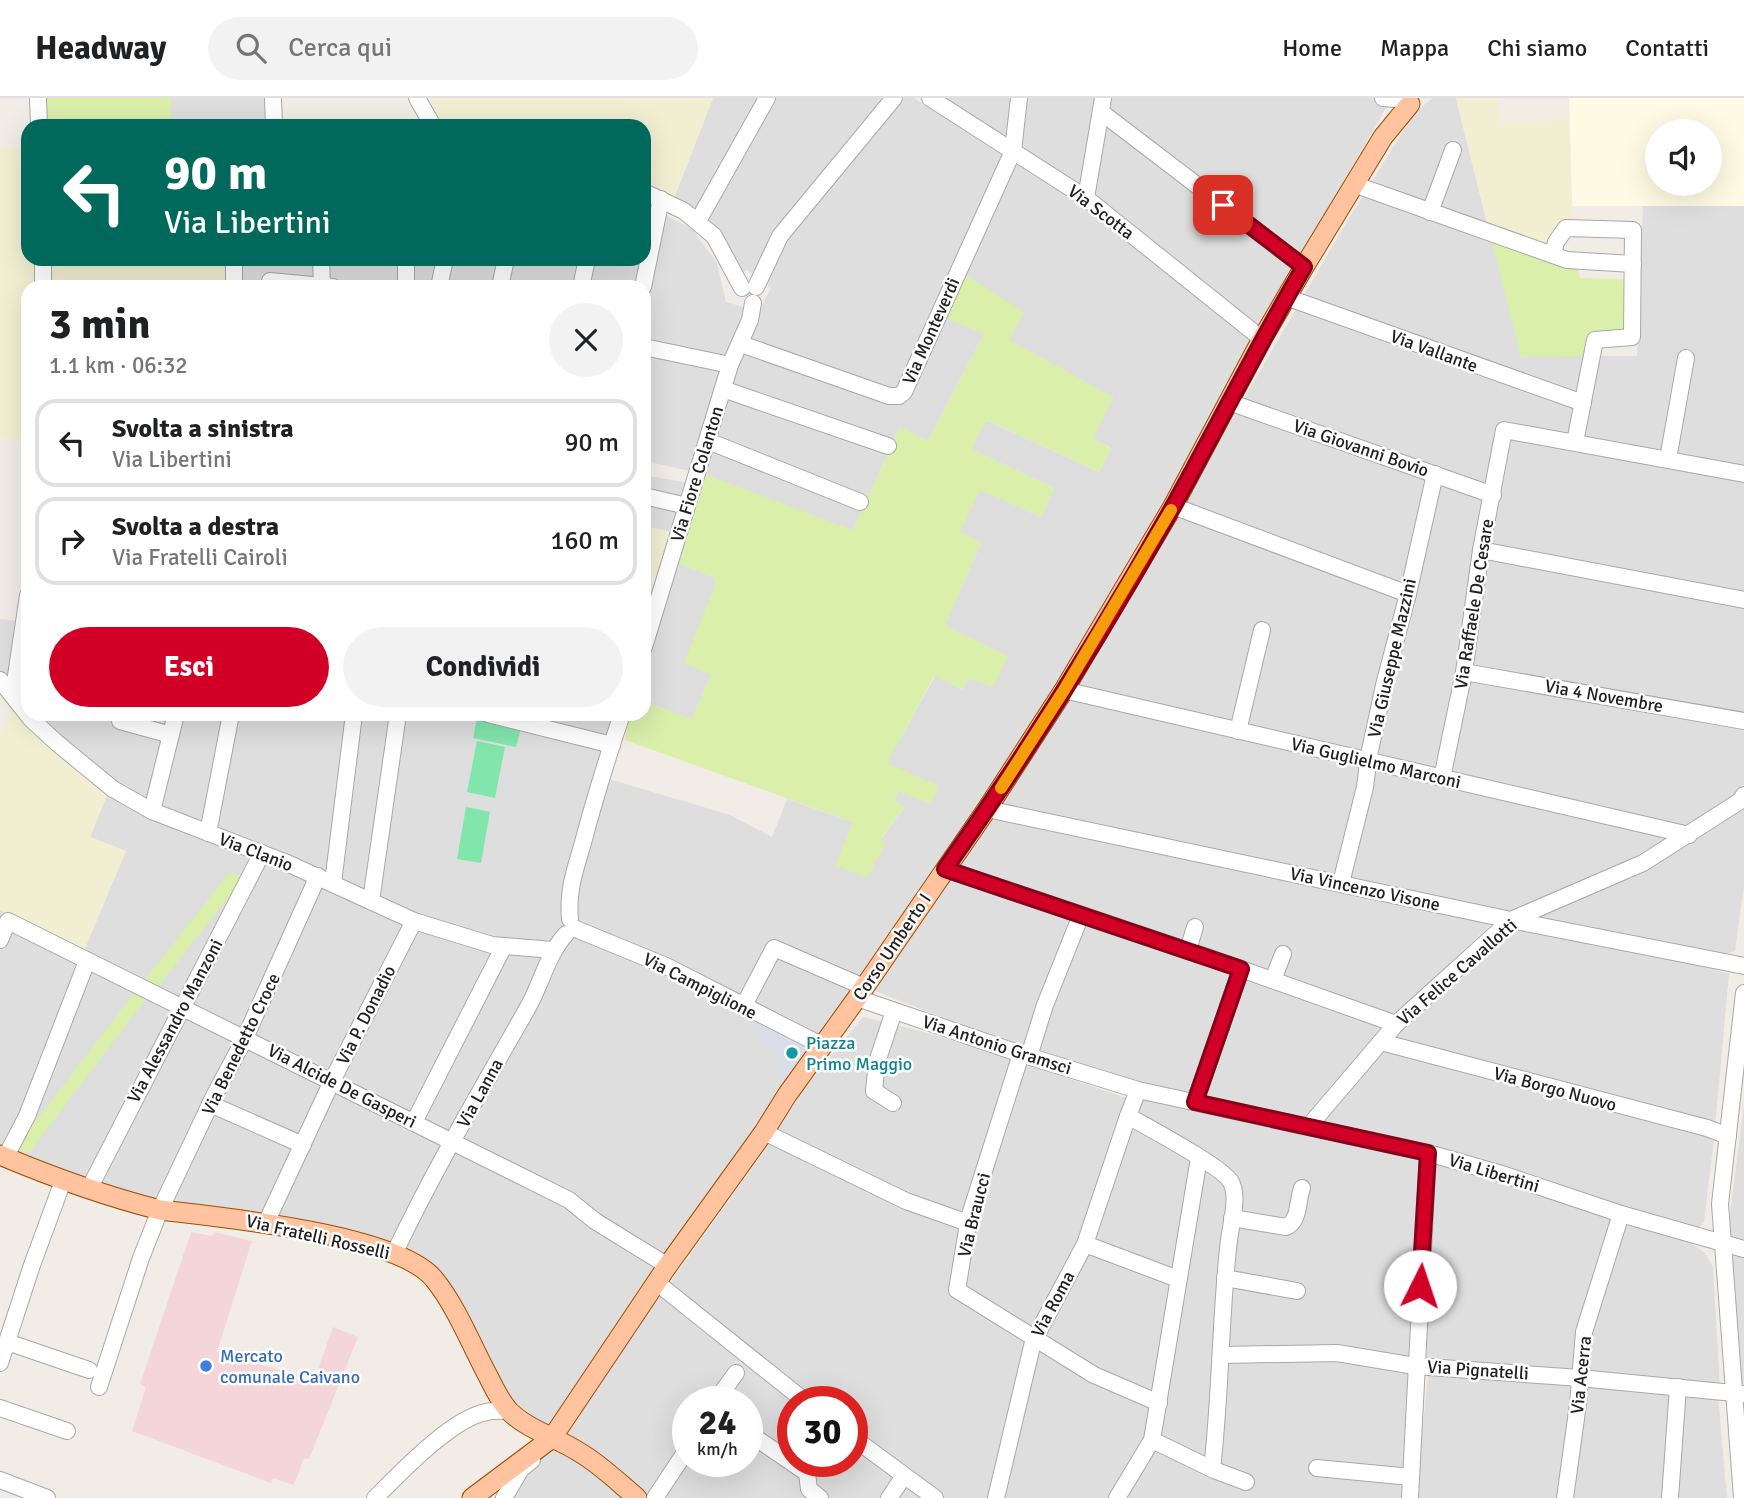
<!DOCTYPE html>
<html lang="it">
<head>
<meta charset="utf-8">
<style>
  :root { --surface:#fff; --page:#f2f2f2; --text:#202124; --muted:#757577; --line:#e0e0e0; --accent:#d20027 }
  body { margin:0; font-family:Signika,sans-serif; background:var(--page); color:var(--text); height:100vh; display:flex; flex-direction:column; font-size:26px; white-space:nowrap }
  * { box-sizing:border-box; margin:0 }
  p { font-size:23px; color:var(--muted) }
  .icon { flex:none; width:38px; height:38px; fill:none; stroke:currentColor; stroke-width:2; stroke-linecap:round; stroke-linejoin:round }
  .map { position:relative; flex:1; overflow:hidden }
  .sheet { position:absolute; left:21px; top:182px; width:630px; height:441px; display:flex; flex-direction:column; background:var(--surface); border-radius:21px; box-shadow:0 7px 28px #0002 }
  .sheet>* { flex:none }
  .banner { position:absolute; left:21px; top:21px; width:630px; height:147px; border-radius:21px; box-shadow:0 7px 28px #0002; background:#00695c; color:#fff; overflow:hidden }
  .tools { position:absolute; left:1645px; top:21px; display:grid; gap:14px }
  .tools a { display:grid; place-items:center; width:77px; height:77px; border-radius:50%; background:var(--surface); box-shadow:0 7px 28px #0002; font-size:35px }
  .speed { position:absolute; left:672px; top:1288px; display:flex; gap:14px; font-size:35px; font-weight:700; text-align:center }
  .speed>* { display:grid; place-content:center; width:91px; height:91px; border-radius:50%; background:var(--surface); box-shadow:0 7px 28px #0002; line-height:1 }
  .speed small { font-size:18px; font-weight:400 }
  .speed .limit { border:10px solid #d22; background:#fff; color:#111 }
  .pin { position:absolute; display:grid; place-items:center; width:60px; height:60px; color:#fff; margin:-30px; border-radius:14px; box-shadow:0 4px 10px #0006 }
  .me { position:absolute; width:77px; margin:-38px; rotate:4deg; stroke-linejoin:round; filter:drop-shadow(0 0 5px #0008) }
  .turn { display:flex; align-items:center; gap:24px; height:147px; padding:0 28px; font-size:32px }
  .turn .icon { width:91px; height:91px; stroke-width:2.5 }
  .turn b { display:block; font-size:49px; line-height:60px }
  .round { display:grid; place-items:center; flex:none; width:74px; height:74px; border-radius:37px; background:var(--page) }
  .overview { display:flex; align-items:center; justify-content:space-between; height:119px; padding:0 28px }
  h1 { font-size:42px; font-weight:700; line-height:52px }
  .cta { display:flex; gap:14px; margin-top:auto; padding:14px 28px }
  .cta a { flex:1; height:80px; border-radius:42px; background:var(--accent); color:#fff; font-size:28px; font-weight:700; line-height:80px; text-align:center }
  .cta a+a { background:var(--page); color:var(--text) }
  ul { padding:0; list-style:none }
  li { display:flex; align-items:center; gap:21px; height:88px; margin:0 14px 10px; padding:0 14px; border:4px solid var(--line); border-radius:21px }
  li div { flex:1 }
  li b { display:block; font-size:26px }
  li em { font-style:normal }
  header { display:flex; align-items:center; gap:42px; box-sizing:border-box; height:98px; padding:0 35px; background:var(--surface); border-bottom:2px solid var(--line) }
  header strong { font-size:33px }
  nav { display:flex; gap:38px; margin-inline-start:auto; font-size:24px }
  .search { width:490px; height:63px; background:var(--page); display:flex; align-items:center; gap:18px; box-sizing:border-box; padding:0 24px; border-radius:38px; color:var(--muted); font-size:26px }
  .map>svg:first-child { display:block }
  .residential { fill:#dfdede; fill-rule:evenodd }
  .commercial { fill:#f4d6da }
  .education { fill:#fffae3; fill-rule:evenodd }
  .farmland { fill:#f2eed2 }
  .grass { fill:#d9efaa }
  .pitch { fill:#80e6ac }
  .plaza { fill:#dbdee8 }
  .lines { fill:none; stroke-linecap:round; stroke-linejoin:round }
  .minor-casing { stroke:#a8a8a8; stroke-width:18 }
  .major-casing { stroke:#9e4d00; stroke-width:21 }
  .minor { stroke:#fff; stroke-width:16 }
  .major { stroke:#ffc49f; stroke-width:19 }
  .route-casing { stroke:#880019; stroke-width:18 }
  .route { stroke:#d20027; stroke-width:12 }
  .slow { stroke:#f59e0b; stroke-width:12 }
  .culture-dot { fill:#0f9aa8; stroke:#fff; stroke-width:2.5 }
  .shop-dot { fill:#3f7fe0; stroke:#fff; stroke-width:2.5 }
  .labels { text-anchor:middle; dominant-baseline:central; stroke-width:5; stroke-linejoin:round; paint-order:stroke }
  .street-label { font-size:18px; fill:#212121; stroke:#fff }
  .culture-label { font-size:18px; fill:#0d838f; stroke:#fff; text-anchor:start }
  .shop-label { font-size:18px; fill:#366cbe; stroke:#fff; text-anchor:start }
</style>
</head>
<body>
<header>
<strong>Headway</strong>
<div class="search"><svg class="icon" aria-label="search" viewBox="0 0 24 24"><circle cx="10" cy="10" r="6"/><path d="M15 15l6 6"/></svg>Cerca qui</div>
<nav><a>Home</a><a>Mappa</a><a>Chi siamo</a><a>Contatti</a></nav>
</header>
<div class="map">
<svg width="1744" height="1400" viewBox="0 0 1744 1400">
  <rect width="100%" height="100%" fill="#f2ece7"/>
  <!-- residential -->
  <g class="residential">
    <polygon points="171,0 265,0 266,28 171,28"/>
    <polygon points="713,0 914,0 1089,112 1254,246 1062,577 995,682 766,1019 731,1064 625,1213 549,1334 515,1313 422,1163 173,1106 71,1079 0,1049 0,812 84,852 126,753 90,739 112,685 32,616 466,616 617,655 609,681 730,717 772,739 787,701 853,724 881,741 905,708 894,703 898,693 938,688 886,666 935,578 962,591 969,580 1007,558 944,528 981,445 959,434 980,391 1041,419 1054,390 971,351 986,322 1099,374 1111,350 1093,341 1113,299 1008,242 984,236 928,343 899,330 853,433 704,376 644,363 644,189 226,189 226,161 644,161 644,106 692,131 717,165 726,204 759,213 771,190 747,172 736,176 722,138 715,128 673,103"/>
    <polygon points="944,0 1389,0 1387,8 1259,230 1121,118"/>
    <polygon points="1433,0 1456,0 1487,125 1371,85 1414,15"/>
    <path d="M 1569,0 L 1744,0 L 1744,787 L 1735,853 L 1714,860 L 1000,708 L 1167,433 L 1340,135 L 1364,96 L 1491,140 L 1584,258 L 1637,258 L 1643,108 L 1572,108 ZM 1657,33 L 1710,33 L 1710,86 L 1657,86 Z"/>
    <polygon points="644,377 689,385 684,399 644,391"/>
    <polygon points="644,402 679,409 671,434 644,428"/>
    <polygon points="28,423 28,612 0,576 0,521 18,523 25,469"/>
    <polygon points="678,465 715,480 711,577 692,621 644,604 644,563"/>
    <polygon points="512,616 616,616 609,639"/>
    <polygon points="989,719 1491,826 1393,919 955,771"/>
    <polygon points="950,777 1388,929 1311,1018 1301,1023 1190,1000 1000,942 875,893 908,837"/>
    <polygon points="1509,828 1687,864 1729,876 1714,1041 1704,1124 1699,1130 1319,1027 1387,940"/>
    <path d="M 863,919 L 917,932 L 992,954 L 1129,1001 L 1122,1022 L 1193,1065 L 1149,1336 L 1114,1400 L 637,1400 L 564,1340 L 582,1308 L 763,1055 L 805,990 ZM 688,1304 L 747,1304 L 747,1363 L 688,1363 ZM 793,1304 L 852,1304 L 852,1363 L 793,1363 Z"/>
    <polygon points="1143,998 1418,1060 1686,1142 1705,1155 1713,1169 1720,1290 1411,1263 1401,1400 1122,1400 1153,1352 1201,1058 1134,1016"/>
    <polygon points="1744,1006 1744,1288 1740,1288 1727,1140"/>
    <polygon points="1429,1270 1718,1297 1727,1400 1415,1400"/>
    <polygon points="553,1348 559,1349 627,1400 509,1400 524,1375"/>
  </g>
  <!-- commercial -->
  <polygon class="commercial" points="191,1134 212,1138 214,1134 252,1143 217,1254 314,1282 333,1229 358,1239 309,1361 304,1360 294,1387 273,1380 271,1385 132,1333 146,1289 140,1286"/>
  <!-- education -->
  <path class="education" d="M 1569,0 L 1744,0 L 1744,108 L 1572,108 ZM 1657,33 L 1710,33 L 1710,86 L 1657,86 Z"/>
  <!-- farmland -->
  <g class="farmland">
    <polygon points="422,0 713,0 673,103 644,88 644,28 454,28 438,22"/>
    <polygon points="1456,0 1498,0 1501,24 1569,22 1572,121 1559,127 1546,148 1487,125"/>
    <polygon points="0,48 28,54 28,161 37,161 38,189 28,189 28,345 0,339"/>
    <polygon points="48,161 226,161 226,189 47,189"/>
    <polygon points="644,428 671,434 657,478 644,475"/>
    <polygon points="12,609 36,638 106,699 90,739 126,753 84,853 0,812 0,637"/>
  </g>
  <!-- grass -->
  <g class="grass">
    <rect x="43" y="0" width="128" height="28"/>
    <polygon points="1491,140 1578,171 1580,180 1626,181 1625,235 1589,236 1584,258 1521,259"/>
    <polygon points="962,175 1024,214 1009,242 1113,299 1094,341 1111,351 1099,374 987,322 971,351 1054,390 1042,419 980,392 960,434 981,444 945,528 1008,558 993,589 969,580 963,591 934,578 887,665 939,688 930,706 898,693 894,703 905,708 881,740 886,745 867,780 835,767 853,724 625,642 630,616 644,616 644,604 692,621 711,577 684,565 713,492 715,480 678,465 704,376 853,432 900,329 928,343 984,236 945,220"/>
    <polygon points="230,774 243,780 159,888 145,881"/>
    <polygon points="134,895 146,901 29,1055 15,1050"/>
  </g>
  <!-- pitch -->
  <g class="pitch">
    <polygon points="477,620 521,630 516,649 473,640"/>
    <polygon points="477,643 505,649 495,700 467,694"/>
    <polygon points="466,709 490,714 481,765 457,761"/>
  </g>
  <!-- plaza -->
  <polygon class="plaza" points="749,918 815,949 782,995 778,961 748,924"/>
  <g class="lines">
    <!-- minor casing -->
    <g class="minor-casing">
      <g id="minor">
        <polyline points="38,0 39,28"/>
        <polyline points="273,0 274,28"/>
        <polyline points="417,0 433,28"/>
        <polyline points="930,0 1086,100 1262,241"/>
        <polyline points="1383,0 1395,1"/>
        <polyline points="1101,14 1304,169"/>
        <polyline points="1356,87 1567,162 1633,166"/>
        <polyline points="644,94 684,113 714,138 742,190"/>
        <polyline points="1086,100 1103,0"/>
        <polyline points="1430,114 1453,52"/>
        <polyline points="698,123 767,0"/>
        <polyline points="1553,157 1556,144 1566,130 1633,132 1632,239 1595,242 1575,344"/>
        <polyline points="234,161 234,189"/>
        <polyline points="321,161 322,189"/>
        <polyline points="406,161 406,189"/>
        <polyline points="270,183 333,189"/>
        <polyline points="43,189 43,161"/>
        <polyline points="439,189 445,161"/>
        <polyline points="500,189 506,161"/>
        <polyline points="581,189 587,161"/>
        <polyline points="643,189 661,101"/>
        <polyline points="756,189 780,138 894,0"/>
        <polyline points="1286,199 1583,305"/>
        <polyline points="741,246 889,298 899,298 904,294 918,263 1013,53 1019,0"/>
        <polyline points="644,249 730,267"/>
        <polyline points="723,291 888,348"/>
        <polyline points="1229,304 1493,397"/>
        <polyline points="708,343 860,404"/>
        <polyline points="1668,361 1686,260"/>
        <polyline points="644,398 687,408"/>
        <polyline points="1173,408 1408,496"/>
        <polyline points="1481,452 1744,502"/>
        <polyline points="644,549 730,267 750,222 753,205"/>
        <polyline points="1464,574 1744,623"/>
        <polyline points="0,582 31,621 57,645 113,691 152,713 287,765 414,823 492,847 553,852"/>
        <polyline points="1064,592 1689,737"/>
        <polyline points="13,598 28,497"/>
        <polyline points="488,616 612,647"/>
        <polyline points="120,623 171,637"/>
        <polyline points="1238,633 1262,532"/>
        <polyline points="1442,680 1464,574 1481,452 1504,332 1744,376"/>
        <polyline points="987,711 1511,822 1744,868"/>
        <polyline points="152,713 176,616"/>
        <polyline points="208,735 231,616"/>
        <polyline points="945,771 1210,860 1396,926"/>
        <polyline points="333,785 354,616"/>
        <polyline points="1341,785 1365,689 1369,657 1385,583 1408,496 1435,376"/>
        <polyline points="371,803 398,616"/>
        <path d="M 570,821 C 567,791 576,770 584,741 C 595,699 608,658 622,616"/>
        <polyline points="576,831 666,868 823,948"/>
        <polyline points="0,842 8,823 569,1102 595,1123 668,1168"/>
        <polyline points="1188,852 1195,829"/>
        <polyline points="1273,882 1283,856"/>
        <polyline points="857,900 1021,956 1138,992 1428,1055 1505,1077 1621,1116 1744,1151"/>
        <polyline points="743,909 774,850 864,889"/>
        <polyline points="1381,944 1707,1030 1728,1038"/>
        <polyline points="1021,956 969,1120 957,1192 1094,1277 1159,1305"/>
        <polyline points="1029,958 1045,907 1081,817"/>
        <path d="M 1138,992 L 1128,1018 C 1147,1029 1223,1069 1231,1084 C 1239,1098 1231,1126 1229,1142 C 1220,1218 1221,1295 1212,1371"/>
        <polyline points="1195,1004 1241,871"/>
        <polyline points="893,1005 874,993 877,964 894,913"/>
        <polyline points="210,1006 303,1047"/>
        <polyline points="414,1024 504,848"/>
        <polyline points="1309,1028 1396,926 1511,822 1643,765 1740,703 1744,697"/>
        <polyline points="764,1034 906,1103 968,1125"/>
        <polyline points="5,1060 27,1018 87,863"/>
        <polyline points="89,1091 262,755"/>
        <path d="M 1232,1120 L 1286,1129 C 1300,1123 1297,1103 1302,1090"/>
        <polyline points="266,1125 332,983 414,823"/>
        <polyline points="1085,1146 1178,1181"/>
        <path d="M 394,1156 C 434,1072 481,992 527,911 C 541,887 547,857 566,836"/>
        <polyline points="1225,1180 1297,1193"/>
        <polyline points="656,1184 806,1304"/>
        <polyline points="7,1244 89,1272"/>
        <polyline points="1221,1257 1337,1255 1415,1268 1580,1280 1744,1296"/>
        <polyline points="0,1265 32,1167 63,1083"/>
        <polyline points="99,1289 141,1160 160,1112 215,996 245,940 318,778"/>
        <polyline points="715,1304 736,1275"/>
        <polyline points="0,1310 67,1333"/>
        <polyline points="747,1334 807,1375 809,1391 820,1400"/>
        <polyline points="852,1339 935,1400"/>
        <polyline points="1152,1342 1214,1372 1246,1384"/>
        <polyline points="1317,1370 1411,1379"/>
        <polyline points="0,1382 47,1400"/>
        <path d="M 375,1400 C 400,1375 453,1319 487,1314 C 494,1312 502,1313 509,1313"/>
        <polyline points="504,1400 521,1371 532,1362"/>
        <polyline points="655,1400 688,1350"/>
        <polyline points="889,1400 904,1378"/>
        <polyline points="996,1400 1033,1244 1085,1146 1128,1018"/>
        <polyline points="1117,1400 1152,1342 1199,1060"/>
        <polyline points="1410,1400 1428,1055"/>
        <polyline points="1565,1400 1578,1306 1584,1234 1621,1116"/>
        <polyline points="1670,1400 1678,1289"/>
        <polyline points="1742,1400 1720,1106 1744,895"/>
      </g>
    </g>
    <!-- major casing -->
    <g class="major-casing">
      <g id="major">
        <path d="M 0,1057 C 52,1079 105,1098 160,1112 C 219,1119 398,1136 434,1181 C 455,1206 472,1248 488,1278 C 494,1290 501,1305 510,1314 C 529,1332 557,1340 579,1354 C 600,1366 618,1384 637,1400"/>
        <polyline points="472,1400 552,1340 666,1170 764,1034 787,997 857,900 987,711 1064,592 1173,408 1262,241 1304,169 1383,39 1410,6"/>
      </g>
    </g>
    <!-- minor -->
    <use href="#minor" class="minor"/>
    <!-- major -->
    <use href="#major" class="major"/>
  </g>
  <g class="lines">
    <!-- route casing -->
    <g class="route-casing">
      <path id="route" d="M 1223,107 L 1304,169 C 1258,247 1218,328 1174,407 C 1104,532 1028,654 945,771 L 1241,871 L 1195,1004 L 1428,1055 L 1420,1188"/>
    </g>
    <!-- route -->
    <use href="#route" class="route"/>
    <!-- slow -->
    <polyline class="slow" points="1001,690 1064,592 1171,412"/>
  </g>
  <!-- markers -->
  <circle class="culture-dot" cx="792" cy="955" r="7"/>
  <circle class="shop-dot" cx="206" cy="1268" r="7"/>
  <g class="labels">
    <!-- street labels -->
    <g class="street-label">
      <text transform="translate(1101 114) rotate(37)">Via Scotta</text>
      <text transform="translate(931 233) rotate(-66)">Via Monteverdi</text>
      <text transform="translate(1434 253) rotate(20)">Via Vallante</text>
      <text transform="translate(1361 350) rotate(19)">Via Giovanni Bovio</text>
      <text transform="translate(697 376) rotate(-73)">Via Fiore Colanton</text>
      <text transform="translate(1474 506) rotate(-81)">Via Raffaele De Cesare</text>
      <text transform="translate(1392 560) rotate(-77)">Via Giuseppe Mazzini</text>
      <text transform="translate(1604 598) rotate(10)">Via 4 Novembre</text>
      <text transform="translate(1376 665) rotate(13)">Via Guglielmo Marconi</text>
      <text transform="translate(256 754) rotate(21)">Via Clanio</text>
      <text transform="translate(1365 791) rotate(12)">Via Vincenzo Visone</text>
      <text transform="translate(892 849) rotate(-56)">Corso Umberto I</text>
      <text transform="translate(1457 874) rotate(-41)">Via Felice Cavallotti</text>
      <text transform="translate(700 888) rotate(27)">Via Campiglione</text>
      <text transform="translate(366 917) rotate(-63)">Via P. Donadio</text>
      <text transform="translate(175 923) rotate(-62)">Via Alessandro Manzoni</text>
      <text transform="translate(241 946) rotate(-64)">Via Benedetto Croce</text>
      <text transform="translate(997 947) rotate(18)">Via Antonio Gramsci</text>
      <text transform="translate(342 988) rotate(27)">Via Alcide De Gasperi</text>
      <text transform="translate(1555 991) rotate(15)">Via Borgo Nuovo</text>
      <text transform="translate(480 995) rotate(-61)">Via Lanna</text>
      <text transform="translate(1494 1075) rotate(17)">Via Libertini</text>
      <text transform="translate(974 1117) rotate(-76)">Via Braucci</text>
      <text transform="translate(318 1139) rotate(13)">Via Fratelli Rosselli</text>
      <text transform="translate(1053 1206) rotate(-62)">Via Roma</text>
      <text transform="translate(1478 1272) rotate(4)">Via Pignatelli</text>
      <text transform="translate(1581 1277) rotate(-84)">Via Acerra</text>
    </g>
    <!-- culture labels -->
    <g class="culture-label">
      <text x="806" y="945">Piazza<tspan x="806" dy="21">Primo Maggio</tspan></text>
    </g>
    <!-- shop labels -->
    <g class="shop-label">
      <text x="220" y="1258">Mercato<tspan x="220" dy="21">comunale Caivano</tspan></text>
    </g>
  </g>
</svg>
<div class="tools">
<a><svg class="icon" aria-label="sound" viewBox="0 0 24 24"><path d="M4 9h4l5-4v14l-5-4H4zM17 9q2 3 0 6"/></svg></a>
</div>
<div class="speed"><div>24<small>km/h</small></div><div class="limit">30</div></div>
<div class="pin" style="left:1223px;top:107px;background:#d93025"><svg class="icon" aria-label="arrive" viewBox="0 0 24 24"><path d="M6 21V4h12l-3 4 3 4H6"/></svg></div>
<svg class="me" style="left:1420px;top:1188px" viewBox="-20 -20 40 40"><circle r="19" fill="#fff"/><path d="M0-13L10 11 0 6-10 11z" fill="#d20027"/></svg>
<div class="banner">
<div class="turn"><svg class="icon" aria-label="left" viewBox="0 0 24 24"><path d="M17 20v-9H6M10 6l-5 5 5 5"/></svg><div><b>90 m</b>Via Libertini</div></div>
</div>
<section class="sheet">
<div class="overview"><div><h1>3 min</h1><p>1.1 km · 06:32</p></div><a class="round"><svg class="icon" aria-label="close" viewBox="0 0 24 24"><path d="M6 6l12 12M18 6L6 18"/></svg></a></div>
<ul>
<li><svg class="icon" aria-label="left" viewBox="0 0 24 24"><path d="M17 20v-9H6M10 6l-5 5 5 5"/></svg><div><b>Svolta a sinistra</b><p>Via Libertini</p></div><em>90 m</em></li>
<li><svg class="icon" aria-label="right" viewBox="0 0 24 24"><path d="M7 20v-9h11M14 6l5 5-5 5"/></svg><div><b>Svolta a destra</b><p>Via Fratelli Cairoli</p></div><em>160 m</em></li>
</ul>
<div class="cta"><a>Esci</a><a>Condividi</a></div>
</section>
</div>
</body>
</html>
